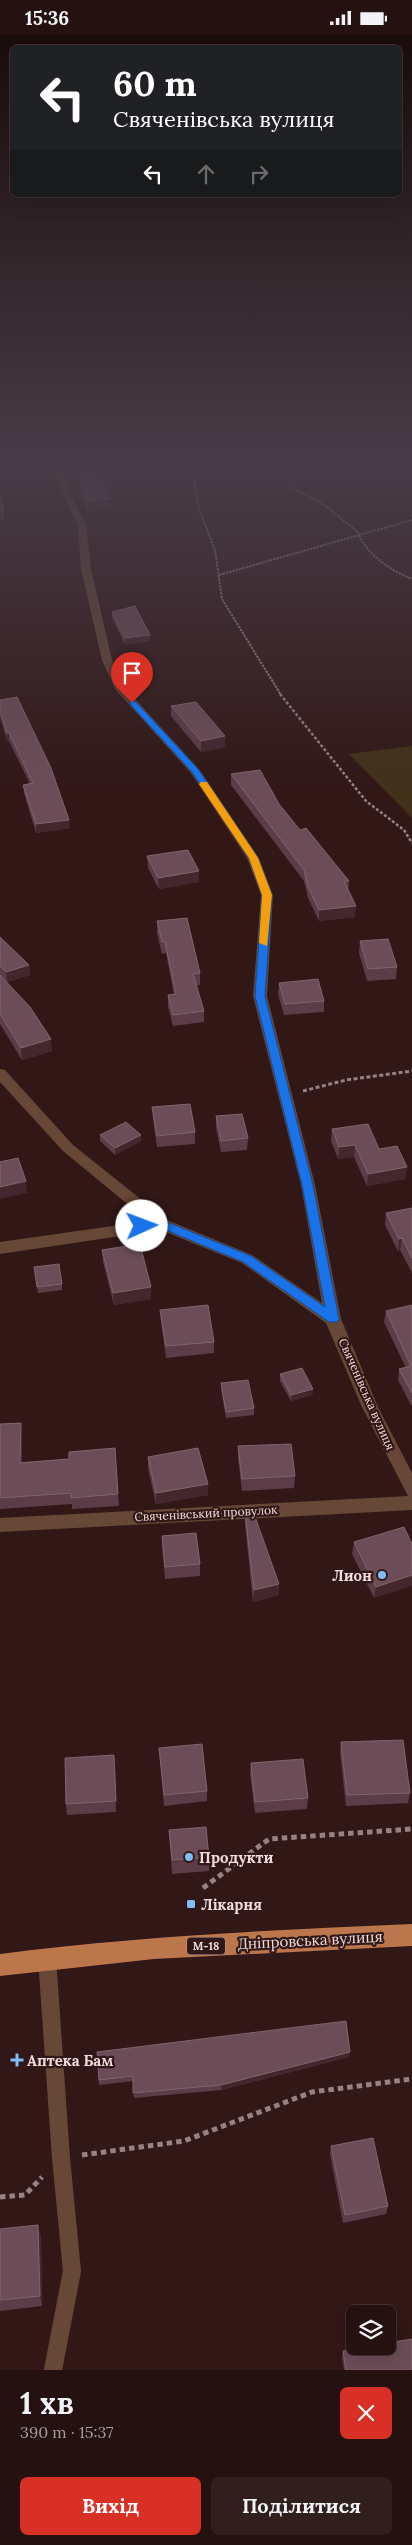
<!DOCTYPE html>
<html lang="uk">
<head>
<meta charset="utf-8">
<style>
  :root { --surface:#251110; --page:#311f1e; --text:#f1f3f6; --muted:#a39d9f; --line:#423130; --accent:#d93025 }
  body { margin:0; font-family:Lora,serif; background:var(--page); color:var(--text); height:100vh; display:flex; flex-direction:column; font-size:19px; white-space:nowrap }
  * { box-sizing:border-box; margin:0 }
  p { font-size:16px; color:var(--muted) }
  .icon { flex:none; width:28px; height:28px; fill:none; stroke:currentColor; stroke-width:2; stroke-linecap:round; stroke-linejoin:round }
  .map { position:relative; height:2335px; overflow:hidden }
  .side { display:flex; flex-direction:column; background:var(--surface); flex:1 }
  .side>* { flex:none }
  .guide { position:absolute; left:10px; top:10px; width:392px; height:152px; border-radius:8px; box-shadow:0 5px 20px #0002,0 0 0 1px var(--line); background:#202124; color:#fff; overflow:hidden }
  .controls { position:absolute; left:346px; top:2270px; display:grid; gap:10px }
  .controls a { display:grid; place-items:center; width:50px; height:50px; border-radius:8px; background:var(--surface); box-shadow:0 5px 20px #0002,0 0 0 1px var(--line); font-size:25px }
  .pin { position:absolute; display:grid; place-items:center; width:42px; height:42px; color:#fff; margin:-51px -21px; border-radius:50% 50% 50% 0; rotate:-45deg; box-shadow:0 0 5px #0007 }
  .pin .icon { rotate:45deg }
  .me { position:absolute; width:55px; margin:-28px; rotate:88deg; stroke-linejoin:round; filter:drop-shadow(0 0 4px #0008) }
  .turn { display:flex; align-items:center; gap:18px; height:105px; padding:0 20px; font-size:22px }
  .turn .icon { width:65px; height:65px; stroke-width:2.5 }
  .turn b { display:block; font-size:35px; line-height:42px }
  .lanes { display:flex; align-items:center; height:48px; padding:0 20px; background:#0003; justify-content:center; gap:25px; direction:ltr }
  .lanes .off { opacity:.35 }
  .round { display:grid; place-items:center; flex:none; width:52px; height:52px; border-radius:8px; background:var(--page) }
  .head { display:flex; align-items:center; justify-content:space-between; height:85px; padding:0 20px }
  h1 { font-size:30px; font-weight:700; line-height:38px }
  .button { display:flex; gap:10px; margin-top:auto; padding:10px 20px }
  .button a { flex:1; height:58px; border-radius:8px; background:var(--accent); color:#fff; font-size:20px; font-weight:700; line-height:58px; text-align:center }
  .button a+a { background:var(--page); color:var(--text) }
  .status { display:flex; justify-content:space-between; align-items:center; height:35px; padding:0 25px; background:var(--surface); direction:ltr }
  .status svg { height:14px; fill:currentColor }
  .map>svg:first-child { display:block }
  .green { fill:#413119 }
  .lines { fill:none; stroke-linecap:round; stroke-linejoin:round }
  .path-far3 { stroke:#988180; stroke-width:2; stroke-dasharray:2.5 1; stroke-linecap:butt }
  .path-far2 { stroke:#988180; stroke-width:2.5; stroke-dasharray:3 2; stroke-linecap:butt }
  .path-far1 { stroke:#988180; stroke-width:3; stroke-dasharray:4 2.5; stroke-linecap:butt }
  .path { stroke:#988180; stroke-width:5; stroke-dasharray:5.5 4; stroke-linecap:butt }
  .service { stroke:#674836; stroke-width:18 }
  .minor { fill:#674836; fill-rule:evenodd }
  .trunk { fill:#bb764c; fill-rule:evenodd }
  .wall { fill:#5c3c47 }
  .shaded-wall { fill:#44262d }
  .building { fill:#6c4d57; stroke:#81646c }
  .route { fill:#1a73e8; stroke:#114b97 }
  .slow { fill:#f59e0b }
  .poi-dot { fill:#7dbef9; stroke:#311716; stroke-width:2 }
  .labels { text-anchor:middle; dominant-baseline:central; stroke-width:4.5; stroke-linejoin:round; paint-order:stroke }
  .shield { fill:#311716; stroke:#b7a2a0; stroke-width:1 }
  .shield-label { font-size:11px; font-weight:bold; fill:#f0dddb }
  .street-label { font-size:12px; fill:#f0dddb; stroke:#311716 }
  .near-poi-label { font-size:15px; font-weight:bold; fill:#f0dddb; stroke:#311716; text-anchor:start }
  .near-street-label { font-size:15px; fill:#f0dddb; stroke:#311716 }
</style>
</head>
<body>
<div class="status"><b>15:36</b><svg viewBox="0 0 49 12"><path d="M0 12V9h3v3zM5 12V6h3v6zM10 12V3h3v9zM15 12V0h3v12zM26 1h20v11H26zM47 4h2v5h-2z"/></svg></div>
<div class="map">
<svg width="412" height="2335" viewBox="0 0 412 2335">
  <rect width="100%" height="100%" fill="#311716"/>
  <!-- green -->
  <polygon class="green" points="412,711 412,783 349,719"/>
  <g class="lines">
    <!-- path-far3 -->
    <g class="path-far3">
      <polyline points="213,430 193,440 199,474 215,515 222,564 281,660"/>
      <polyline points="277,430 292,452 326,471 360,499"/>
      <path d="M 359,500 C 369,521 390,535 412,544"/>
      <polyline points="219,540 412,485"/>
    </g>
    <!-- path-far2 -->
    <polyline class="path-far2" points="280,659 366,766 404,795 412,808"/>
    <!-- path-far1 -->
    <polyline class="path-far1" points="303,1056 346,1045 412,1036"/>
    <!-- path -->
    <g class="path">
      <polyline points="203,1853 269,1804 412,1794"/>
      <polyline points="82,2120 184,2106 312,2057 412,2044"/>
      <polyline points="0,2162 25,2160 42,2142"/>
    </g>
    <!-- service -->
    <polyline class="service" points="47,1923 61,2123 72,2236 53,2335"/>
    <!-- minor -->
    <polygon class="minor" points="54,430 62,430 65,448 86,490 91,534 112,625 125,653 199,734 259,823 273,860 267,961 315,1150 341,1284 378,1372 412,1438 412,1475 0,1497 0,1483 408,1461 362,1372 326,1288 242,1228 161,1195 0,1219 0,1207 148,1186 63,1116 0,1047 0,1034 5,1035 73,1110 167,1185 252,1220 322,1268 301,1150 253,961 261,860 247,823 191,738 115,654 102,625 81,534 78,490 57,448"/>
    <!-- trunk -->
    <path class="trunk" d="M 412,1889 L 412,1911 L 154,1924 L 0,1941 L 0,1919 C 137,1901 274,1895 412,1889 Z"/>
  </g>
  <!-- wall -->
  <g class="wall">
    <polygon points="75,430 95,430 111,474 88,476 80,456 80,446"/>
    <polygon points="0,458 4,476 4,484 0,484"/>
    <polygon points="112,577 150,606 125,609 112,583"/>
    <polygon points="0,665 70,793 36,798 24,758 23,750 30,749 9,706 7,706 0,682"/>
    <polygon points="171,671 225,712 201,717 171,681"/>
    <polygon points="231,739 279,769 300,795 349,846 348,855 355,882 319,886 308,863 304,846 231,750"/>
    <polygon points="147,821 199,836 199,847 159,854 148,833"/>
    <polygon points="157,886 200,938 200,950 196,950 204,976 204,987 173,991 168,972 168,960 174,960 166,918 162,919 157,898"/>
    <polygon points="0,902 29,930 30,940 7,947 0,940"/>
    <polygon points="360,906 397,932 396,944 367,946 359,918"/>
    <polygon points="0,940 52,1016 22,1025 0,989"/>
    <polygon points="279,948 324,966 324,977 284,980 278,959"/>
    <polygon points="152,1072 195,1097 195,1109 157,1112 153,1084"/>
    <polygon points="216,1081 248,1103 247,1115 221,1117 216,1093"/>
    <polygon points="332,1094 379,1114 407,1132 405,1144 367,1151 354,1122 338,1124 331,1106"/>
    <polygon points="100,1100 141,1100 141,1106 115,1120 100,1106"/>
    <polygon points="412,1173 412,1238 400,1215 398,1216 385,1190 386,1178"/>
    <polygon points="102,1215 151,1264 114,1270 103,1227"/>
    <polygon points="34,1232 62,1249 62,1255 38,1258"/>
    <polygon points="412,1270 412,1370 411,1370 398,1345 399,1334 406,1333 384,1287 386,1276"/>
    <polygon points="160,1275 214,1307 214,1318 166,1323 161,1287"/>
    <polygon points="280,1339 313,1354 312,1360 291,1366 280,1346"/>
    <polygon points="221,1348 254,1373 254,1380 226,1383 221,1354"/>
    <polygon points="21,1388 22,1400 22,1427 69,1424 115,1413 119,1471 72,1474 72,1469 0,1474 0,1389"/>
    <polygon points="238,1411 295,1441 294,1453 242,1456 238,1423"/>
    <polygon points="148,1422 208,1449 208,1460 156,1469 148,1433"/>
    <polygon points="245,1478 279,1549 279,1560 253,1567 245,1489"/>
    <polygon points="162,1501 200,1529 200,1541 165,1544 162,1512"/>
    <polygon points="354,1507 412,1509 374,1563 352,1519"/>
    <polygon points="341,1707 410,1758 408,1768 346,1771 340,1718"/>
    <polygon points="159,1713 207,1756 207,1766 164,1771"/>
    <polygon points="251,1728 308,1763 307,1774 255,1778 250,1739"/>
    <polygon points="115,1731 116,1777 67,1780 66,1769"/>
    <polygon points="169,1795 209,1822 209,1836 172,1839"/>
    <polygon points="97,2017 349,2022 221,2055 134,2063 133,2046 99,2050"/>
    <polygon points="331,2111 388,2171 386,2179 343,2188 330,2119"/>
    <polygon points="0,2194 41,2201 42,2271 0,2276"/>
    <polygon points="343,2316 412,2335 344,2335 342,2323"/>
  </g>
  <!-- shaded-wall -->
  <g class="shaded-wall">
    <polygon points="111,464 111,474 88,476 88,466"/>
    <polygon points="150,600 150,606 125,609 125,603"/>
    <rect x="7" y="698" width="2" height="8"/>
    <polygon points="225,701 225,712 201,717 201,706"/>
    <polygon points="69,785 70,793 36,798 36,789"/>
    <polygon points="199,836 199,847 159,854 158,843"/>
    <polygon points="356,871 355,882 319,886 319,875"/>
    <polygon points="29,930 30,940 7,947 6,937"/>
    <polygon points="51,1004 52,1016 22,1025 21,1013"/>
    <polygon points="141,1100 141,1106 115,1120 115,1113"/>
    <polygon points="355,1110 354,1122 338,1124 339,1112"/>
    <polygon points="407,1132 405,1144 367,1151 368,1139"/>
    <polygon points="26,1146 27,1158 0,1164 0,1152"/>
    <polygon points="402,1203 400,1215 398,1216 399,1204"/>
    <polygon points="151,1252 151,1264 114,1270 113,1258"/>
    <polygon points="313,1354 312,1360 291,1366 291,1360"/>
    <polygon points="21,1388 22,1400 21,1439 20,1428"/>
    <polygon points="208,1449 208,1460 156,1469 156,1458"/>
    <polygon points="412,1540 412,1551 374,1563 376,1552"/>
    <polygon points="279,1549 279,1560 253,1567 254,1555"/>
    <polygon points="350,2017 349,2022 221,2055 221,2050"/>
    <polygon points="38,2190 41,2201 42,2271 40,2261"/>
  </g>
  <!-- building -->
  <g class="building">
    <polygon points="77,430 95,430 111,464 88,466 80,446 82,446"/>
    <polygon points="0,458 4,476 0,476"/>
    <polygon points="135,571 150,600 125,603 112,577"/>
    <polygon points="17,662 51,733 69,785 36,789 23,750 33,748 9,698 7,698 0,676 0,665"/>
    <polygon points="196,667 225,701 201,706 171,671"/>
    <polygon points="260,735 279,769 300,795 306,793 349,846 344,846 356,871 319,875 308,852 304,835 231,739"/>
    <polygon points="188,815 199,836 158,843 147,821"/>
    <polygon points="187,883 200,938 193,939 204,976 173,980 168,960 176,959 165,907 162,907 157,886"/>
    <polygon points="0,902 29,930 6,937 0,931"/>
    <polygon points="388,904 397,932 368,934 360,906"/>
    <polygon points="0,940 30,972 51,1004 21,1013 0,979"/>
    <polygon points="318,944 324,966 285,969 279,948"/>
    <polygon points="190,1069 195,1097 157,1101 152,1072"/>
    <polygon points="242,1079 248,1103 221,1106 216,1081"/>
    <polygon points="126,1087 141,1100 115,1113 100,1100"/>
    <polygon points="368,1089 379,1114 397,1111 407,1132 368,1139 355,1110 339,1112 332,1094"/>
    <polygon points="18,1123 26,1146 0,1152 0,1127"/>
    <polygon points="412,1173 412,1223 402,1203 399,1204 386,1178"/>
    <polygon points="140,1209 151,1252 113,1258 102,1215"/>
    <polygon points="59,1229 62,1249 37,1252 34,1232"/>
    <polygon points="208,1270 214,1307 166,1311 160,1275"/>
    <polygon points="412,1270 412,1358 399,1334 411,1331 386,1276"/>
    <polygon points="302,1333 313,1354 291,1360 280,1339"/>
    <polygon points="248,1345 254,1373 226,1377 221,1348"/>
    <polygon points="21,1388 20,1428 69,1424 69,1417 115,1413 118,1459 71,1463 71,1458 0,1463 0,1389"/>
    <polygon points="291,1409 295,1441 242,1444 238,1411"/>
    <polygon points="198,1413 208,1449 156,1458 148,1422"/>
    <polygon points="253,1476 279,1549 254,1555 245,1478"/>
    <polygon points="404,1492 412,1509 412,1540 376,1552 354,1507"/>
    <polygon points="196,1498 200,1529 165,1532 162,1501"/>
    <polygon points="403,1705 410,1758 347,1760 341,1707"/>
    <polygon points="202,1709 207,1756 164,1760 159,1713"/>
    <polygon points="114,1720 116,1766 66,1769 65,1723"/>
    <polygon points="303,1724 308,1763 255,1767 251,1728"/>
    <polygon points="206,1792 209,1822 172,1825 169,1795"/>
    <polygon points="346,1986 350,2017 221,2050 133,2058 133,2041 99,2045 97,2017"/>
    <polygon points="373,2103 388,2171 345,2180 331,2111"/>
    <polygon points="38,2190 40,2261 0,2265 0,2194"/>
    <polygon points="412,2304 412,2335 346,2335 343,2316 371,2311 388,2311 388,2308"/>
  </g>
  <!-- sky -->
  <linearGradient id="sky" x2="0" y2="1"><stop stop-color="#1b0d0c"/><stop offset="0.57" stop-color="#483c47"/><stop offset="1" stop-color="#483c47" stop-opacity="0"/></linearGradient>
  <rect width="412" height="757" fill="url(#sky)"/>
  <!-- route -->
  <polygon class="route" points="130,666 135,666 198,734 258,823 272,860 265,961 313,1150 339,1284 337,1287 329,1287 243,1227 161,1193 142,1195 137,1191 142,1187 162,1185 251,1221 325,1272 302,1150 255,961 262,860 249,823 192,737 130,669"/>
  <!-- slow -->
  <polygon class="slow" points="201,747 207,747 258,823 272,860 267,911 259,908 262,860 249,823 199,749"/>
  <!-- markers -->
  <g class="poi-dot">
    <circle cx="382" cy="1540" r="5"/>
    <circle cx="189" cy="1822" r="5"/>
    <rect x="186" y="1864" width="10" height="10" rx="2.5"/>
    <path d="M14.5 2017.5h5v5h5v5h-5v5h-5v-5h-5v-5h5z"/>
  </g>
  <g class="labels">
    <!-- shield labels -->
    <rect class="shield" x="187" y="1902.5" width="38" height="17" rx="4"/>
    <g class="shield-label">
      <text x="206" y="1911">М-18</text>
    </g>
    <!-- street labels -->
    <g class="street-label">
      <text transform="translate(367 1359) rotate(66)">Свяченівська вулиця</text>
      <text transform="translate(206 1478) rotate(-3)">Свяченівський провулок</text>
    </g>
    <!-- near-poi labels -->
    <g class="near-poi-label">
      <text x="372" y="1540" text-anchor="end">Лион</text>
      <text x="199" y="1822">Продукти</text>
      <text x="201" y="1869">Лікарня</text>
      <text x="27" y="2025">Аптека Бам</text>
    </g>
    <!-- near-street labels -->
    <g class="near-street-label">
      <text transform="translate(310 1905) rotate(-3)">Дніпровська вулиця</text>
    </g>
  </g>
</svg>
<div class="controls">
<a><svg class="icon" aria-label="layers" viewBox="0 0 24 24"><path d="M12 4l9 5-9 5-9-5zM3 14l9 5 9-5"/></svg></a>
</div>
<div class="pin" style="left:132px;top:668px;background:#d93025"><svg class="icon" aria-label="arrive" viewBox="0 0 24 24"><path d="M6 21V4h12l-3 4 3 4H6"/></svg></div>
<svg class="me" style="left:142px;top:1191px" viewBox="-20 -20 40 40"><circle r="19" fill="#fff"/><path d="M0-13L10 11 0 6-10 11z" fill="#1a73e8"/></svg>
<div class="guide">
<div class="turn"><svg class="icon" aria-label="left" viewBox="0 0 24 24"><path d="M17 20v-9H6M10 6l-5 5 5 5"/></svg><div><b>60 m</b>Свяченівська вулиця</div></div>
<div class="lanes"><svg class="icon" aria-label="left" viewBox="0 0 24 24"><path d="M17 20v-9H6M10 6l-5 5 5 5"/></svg><svg class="icon off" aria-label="ahead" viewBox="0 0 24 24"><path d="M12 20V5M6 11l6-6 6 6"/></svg><svg class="icon off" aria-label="right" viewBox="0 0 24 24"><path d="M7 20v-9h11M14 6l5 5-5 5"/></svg></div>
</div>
</div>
<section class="side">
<div class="head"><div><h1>1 хв</h1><p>390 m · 15:37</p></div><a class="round" style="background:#d93025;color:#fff"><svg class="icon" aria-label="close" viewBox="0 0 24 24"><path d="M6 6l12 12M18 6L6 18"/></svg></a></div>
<div class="button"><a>Вихід</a><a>Поділитися</a></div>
</section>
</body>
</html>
